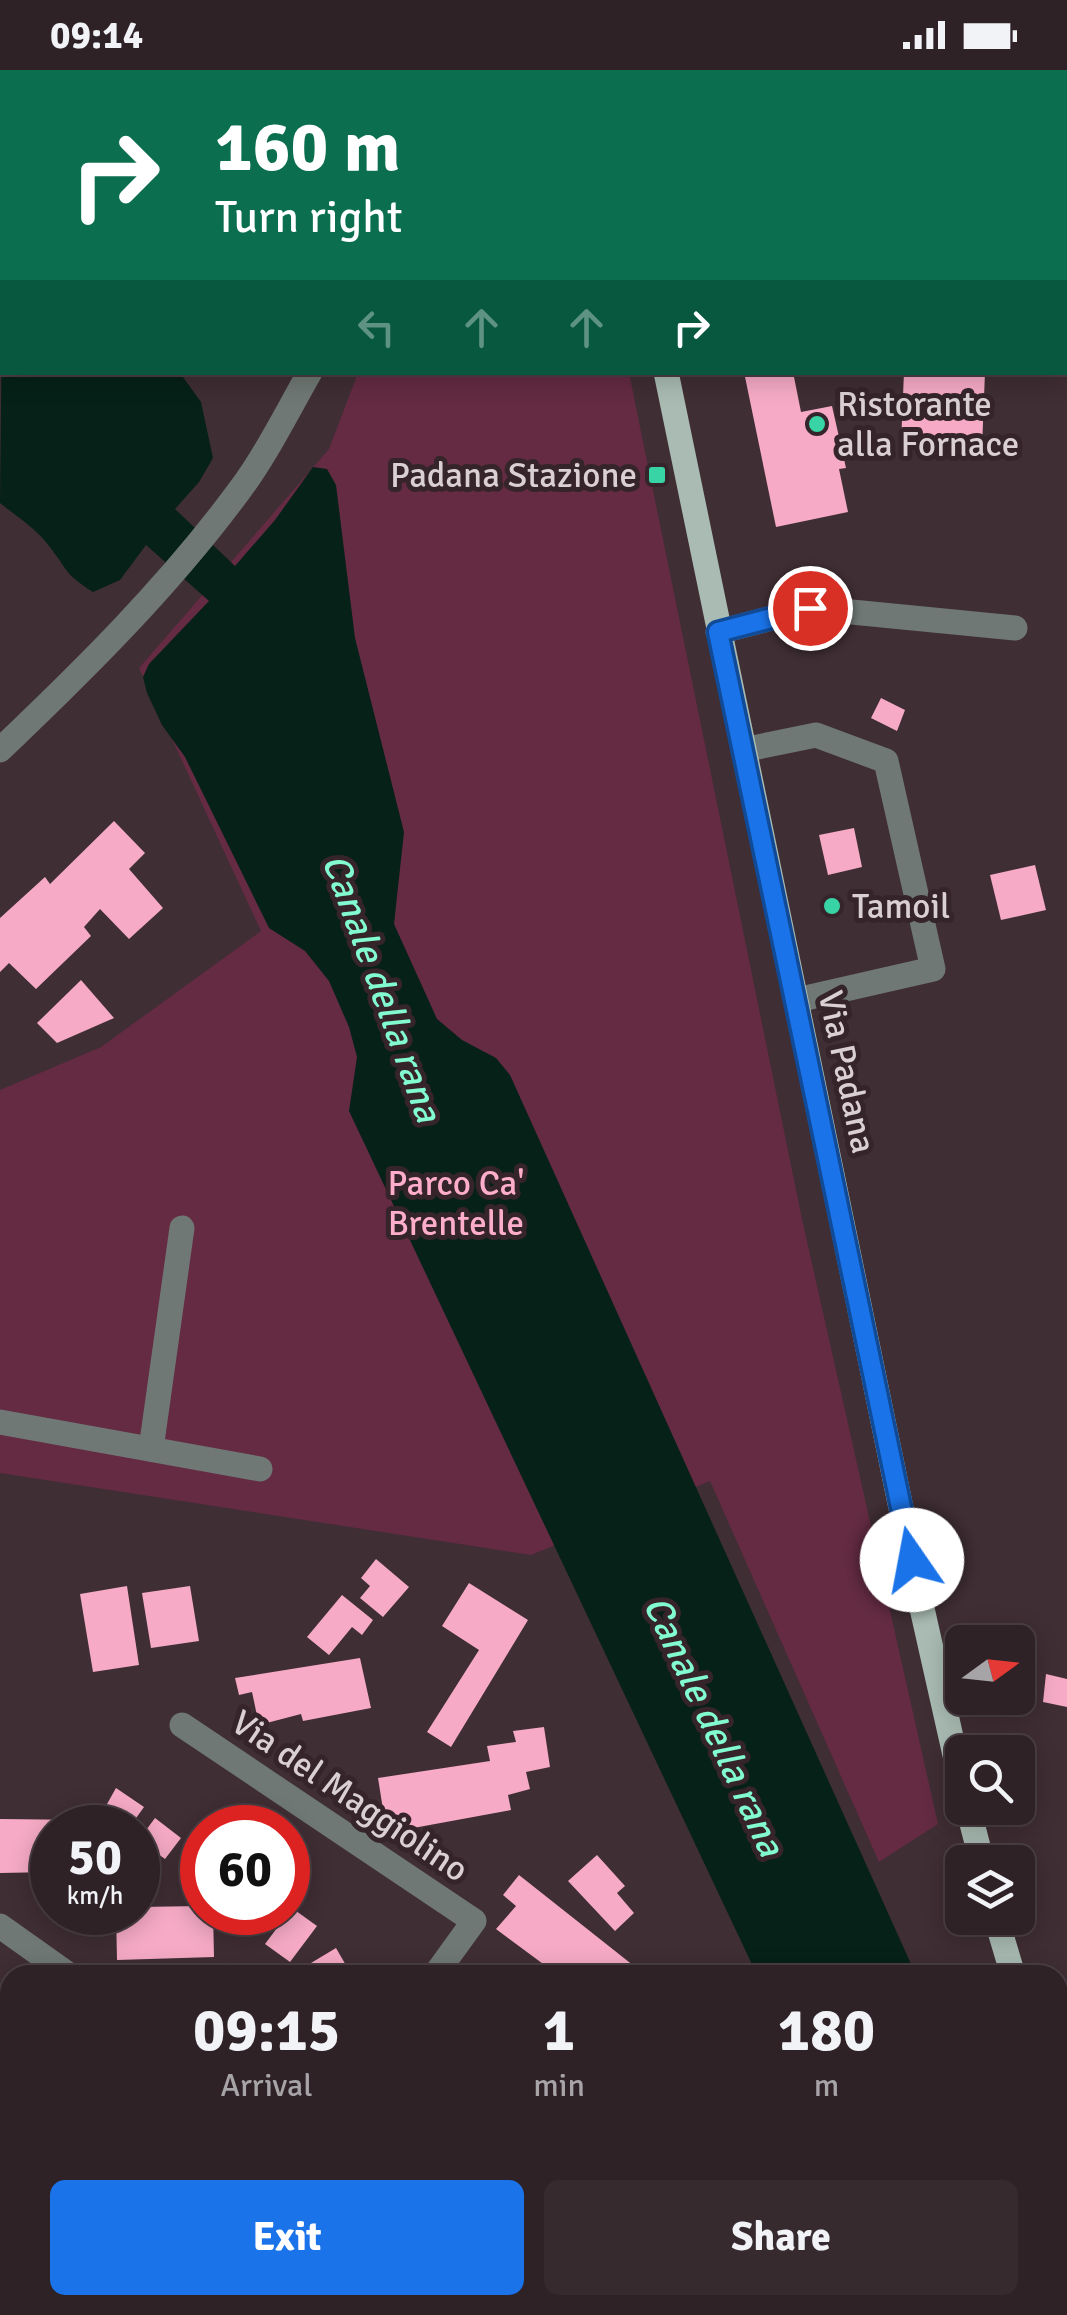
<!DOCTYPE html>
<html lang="en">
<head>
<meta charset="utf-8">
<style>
  :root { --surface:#2f2227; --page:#372a2f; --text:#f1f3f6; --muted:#a7a4a7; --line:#4a3f44; --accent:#1a73e8 }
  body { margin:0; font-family:Signika,sans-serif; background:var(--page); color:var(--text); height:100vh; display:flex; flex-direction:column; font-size:38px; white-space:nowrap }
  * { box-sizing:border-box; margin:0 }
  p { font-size:32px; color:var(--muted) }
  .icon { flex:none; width:55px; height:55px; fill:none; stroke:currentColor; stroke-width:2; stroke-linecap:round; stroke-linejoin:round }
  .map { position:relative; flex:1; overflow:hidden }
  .drawer { position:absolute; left:0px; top:1895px; width:1068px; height:350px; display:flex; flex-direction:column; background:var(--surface); border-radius:30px 30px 0 0; box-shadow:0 5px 25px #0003,0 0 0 2px var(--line) }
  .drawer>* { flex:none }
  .banner { position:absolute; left:0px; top:0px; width:1068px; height:305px; box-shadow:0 5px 25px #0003,0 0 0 2px var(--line); background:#0b6e4f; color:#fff; overflow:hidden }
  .needle { width:65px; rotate:75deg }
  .controls { position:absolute; left:945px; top:1555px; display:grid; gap:20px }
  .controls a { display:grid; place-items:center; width:90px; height:90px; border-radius:15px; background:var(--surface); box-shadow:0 5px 25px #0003,0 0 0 2px var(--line); font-size:50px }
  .speed { position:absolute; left:30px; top:1735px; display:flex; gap:20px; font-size:50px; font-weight:700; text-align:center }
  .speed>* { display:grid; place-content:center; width:130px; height:130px; border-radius:50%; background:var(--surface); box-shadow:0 5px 25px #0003,0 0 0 2px var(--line); line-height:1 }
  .speed small { font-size:25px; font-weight:400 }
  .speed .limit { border:15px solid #d22; background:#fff; color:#111 }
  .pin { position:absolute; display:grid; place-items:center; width:85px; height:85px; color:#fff; margin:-42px; border:5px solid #fff; border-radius:50%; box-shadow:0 2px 10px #0007 }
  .me { position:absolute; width:110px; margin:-55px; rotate:348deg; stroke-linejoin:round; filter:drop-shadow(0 0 8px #0008) }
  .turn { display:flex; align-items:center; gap:35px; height:210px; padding:0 50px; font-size:45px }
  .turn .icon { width:130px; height:130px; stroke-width:2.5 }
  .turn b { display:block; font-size:70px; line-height:85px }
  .lanes { display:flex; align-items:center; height:95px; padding:0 50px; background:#0003; justify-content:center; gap:50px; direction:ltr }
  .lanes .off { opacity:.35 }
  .eta { display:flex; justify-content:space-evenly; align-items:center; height:170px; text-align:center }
  .eta b { font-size:60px; font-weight:700; line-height:70px }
  .primary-button { display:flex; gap:20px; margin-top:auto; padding:20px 50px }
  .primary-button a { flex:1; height:115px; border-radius:15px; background:var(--accent); color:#fff; font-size:40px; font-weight:700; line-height:115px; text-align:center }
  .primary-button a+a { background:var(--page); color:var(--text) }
  .status { display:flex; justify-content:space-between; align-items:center; height:70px; padding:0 50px; background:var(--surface); direction:ltr }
  .status svg { height:28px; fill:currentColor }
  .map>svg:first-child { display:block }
  .green { fill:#642b42 }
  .water { fill:#062118 }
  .building { fill:#f6aac5 }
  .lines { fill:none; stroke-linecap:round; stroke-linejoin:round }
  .minor { stroke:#6f7874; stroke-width:25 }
  .major { stroke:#a9bbb3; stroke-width:25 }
  .route-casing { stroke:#114b97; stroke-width:25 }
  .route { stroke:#1a73e8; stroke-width:18 }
  .poi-dot { fill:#39d4a5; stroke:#35252a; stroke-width:4 }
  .labels { text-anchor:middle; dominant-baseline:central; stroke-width:10; stroke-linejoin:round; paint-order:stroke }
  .poi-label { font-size:35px; fill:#dacfd3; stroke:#35252a; text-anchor:start }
  .street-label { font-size:35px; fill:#dacfd3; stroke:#35252a }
  .park-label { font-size:35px; fill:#feaecb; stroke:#35252a }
  .water-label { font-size:38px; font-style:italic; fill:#83fbd0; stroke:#35252a }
</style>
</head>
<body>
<div class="status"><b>09:14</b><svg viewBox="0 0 49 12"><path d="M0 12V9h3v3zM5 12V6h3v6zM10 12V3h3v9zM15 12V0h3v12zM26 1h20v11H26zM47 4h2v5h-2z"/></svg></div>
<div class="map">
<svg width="1067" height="2245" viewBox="0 0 1067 2245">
  <rect width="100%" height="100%" fill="#3f2e34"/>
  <!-- green -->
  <polygon class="green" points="358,303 629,303 802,1149 938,1754 879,1792 710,1411 531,1485 0,1403 0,1020 101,977 261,861 139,598 329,379"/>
  <!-- water -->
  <g class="water">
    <path d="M 2,242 L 2,302 L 180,303 L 201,332 L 213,388 L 199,412 L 175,439 L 235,496 L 275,450 L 313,397 L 327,399 L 336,415 L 355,568 L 404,762 L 394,854 L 437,949 L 462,970 L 496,988 L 510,1005 L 916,1905 L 757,1905 L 349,1041 L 357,987 L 349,957 L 329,911 L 305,881 L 269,858 L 185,687 L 162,655 L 147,623 L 143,607 L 149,594 L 209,531 L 146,475 L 120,510 L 93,522 C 63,503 69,501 49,476 C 37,459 16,446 0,433 Z"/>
    <polygon points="1058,2203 1067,2223 1067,2245 917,2245 912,2235 1058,2235"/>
  </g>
  <!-- building -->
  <g class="building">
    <polygon points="744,302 793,302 801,342 832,336 846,398 839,399 848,442 776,457"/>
    <polygon points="904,302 985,302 982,378 901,375"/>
    <polygon points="881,628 905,640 897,661 871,648"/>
    <polygon points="114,751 145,783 129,799 163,838 129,869 100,839 84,857 91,866 36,919 9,893 0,902 0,848 45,807 50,814"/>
    <polygon points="854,758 862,797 828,805 819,765"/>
    <polygon points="1035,795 1046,840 1001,850 990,805"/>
    <polygon points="81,910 114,948 57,973 37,953"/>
    <polygon points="376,1489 409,1517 383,1547 360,1528 370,1516 361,1508"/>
    <polygon points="469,1513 528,1550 451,1677 427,1662 479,1580 442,1556"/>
    <polygon points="127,1516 139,1595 93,1602 80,1524"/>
    <polygon points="190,1516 199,1571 151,1578 142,1523"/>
    <polygon points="342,1525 373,1550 362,1565 352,1557 329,1585 307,1567"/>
    <polygon points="360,1588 371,1638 303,1651 301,1644 259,1655 252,1622 239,1625 235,1608"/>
    <polygon points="1046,1604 1067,1609 1067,1637 1043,1632"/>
    <polygon points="544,1657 550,1697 526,1702 530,1719 508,1725 511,1740 397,1761 385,1752 378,1708 490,1691 487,1676 516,1672 513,1661"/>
    <polygon points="116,1718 144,1737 129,1758 110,1758 98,1750"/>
    <polygon points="155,1748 181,1768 165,1789 155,1782 150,1792 138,1782 138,1771"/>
    <polygon points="0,1749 88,1750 88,1758 52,1758 52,1802 0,1803"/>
    <polygon points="597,1785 625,1816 617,1823 634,1843 615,1861 568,1811"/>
    <polygon points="519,1805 634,1896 627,1905 558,1905 496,1859 516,1836 503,1825"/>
    <polygon points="202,1836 202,1842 213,1842 214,1887 117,1890 116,1842 138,1842 138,1837"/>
    <polygon points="292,1838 317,1856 290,1892 265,1874"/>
    <polygon points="336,1878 351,1904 317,1905 311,1893"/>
    <polygon points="5,2045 10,2049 10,2080 0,2072 0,2051"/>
    <polygon points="336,2235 386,2235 387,2240 338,2245"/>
  </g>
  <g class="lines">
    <!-- minor -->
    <g class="minor">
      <polyline points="159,2 160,0"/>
      <polyline points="437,2 438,0"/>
      <polyline points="0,159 2,157"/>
      <polyline points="718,562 811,538 1015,558"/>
      <path d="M 0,680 C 85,599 169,516 239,421 C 266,385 287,342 310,302"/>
      <polyline points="743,680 816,665 886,691 933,899 797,930"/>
      <polyline points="0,1352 260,1399"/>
      <polyline points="151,1379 182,1158"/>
      <polyline points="182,1655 474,1851 435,1905"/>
      <polyline points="0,1856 69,1905"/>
      <polyline points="1058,1964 1067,1961"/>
      <polyline points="528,2235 542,2245"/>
      <polyline points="188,2245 195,2235"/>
    </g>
    <!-- major -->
    <g class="major">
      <polyline points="606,0 607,2"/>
      <polyline points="666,302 919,1525 962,1716"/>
      <polyline points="968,1738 982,1792"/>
      <polyline points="996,1848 1013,1905"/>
      <polyline points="1058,2032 1067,2058"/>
    </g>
  </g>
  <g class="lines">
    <!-- route casing -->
    <g class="route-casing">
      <polyline id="route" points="810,538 718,562 912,1490"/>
    </g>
    <!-- route -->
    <use href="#route" class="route"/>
  </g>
  <!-- markers -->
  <g class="poi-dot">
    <circle cx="817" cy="354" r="10"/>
    <rect x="647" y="395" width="20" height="20" rx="5"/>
    <circle cx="832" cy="836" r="10"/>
  </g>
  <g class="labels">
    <!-- poi labels -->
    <g class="poi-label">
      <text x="837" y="334">Ristorante<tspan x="837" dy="40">alla Fornace</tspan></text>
      <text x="637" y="405" text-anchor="end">Padana Stazione</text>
      <text x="852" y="836">Tamoil</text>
    </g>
    <!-- street labels -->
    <g class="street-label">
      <text transform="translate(847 1002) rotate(78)">Via Padana</text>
      <text transform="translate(350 1726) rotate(34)">Via del Maggiolino</text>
    </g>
    <!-- park labels -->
    <g class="park-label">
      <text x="456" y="1113">Parco Ca'<tspan x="456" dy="40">Brentelle</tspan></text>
    </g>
    <!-- water labels -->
    <g class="water-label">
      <text transform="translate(382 918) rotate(70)">Canale della rana</text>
      <text transform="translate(714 1656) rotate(65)">Canale della rana</text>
    </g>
  </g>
</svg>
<div class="controls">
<a><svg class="needle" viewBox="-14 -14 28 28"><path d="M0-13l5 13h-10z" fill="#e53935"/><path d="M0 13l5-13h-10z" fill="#a7a4a7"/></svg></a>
<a><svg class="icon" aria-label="search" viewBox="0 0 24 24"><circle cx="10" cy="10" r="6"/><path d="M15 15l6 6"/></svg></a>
<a><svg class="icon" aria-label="layers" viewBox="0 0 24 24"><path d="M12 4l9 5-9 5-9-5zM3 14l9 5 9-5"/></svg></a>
</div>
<div class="speed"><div>50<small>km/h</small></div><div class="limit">60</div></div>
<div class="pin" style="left:810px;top:538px;background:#d93025"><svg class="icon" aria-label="arrive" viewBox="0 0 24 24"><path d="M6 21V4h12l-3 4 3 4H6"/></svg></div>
<svg class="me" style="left:912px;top:1490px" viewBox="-20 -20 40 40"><circle r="19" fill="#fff"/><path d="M0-13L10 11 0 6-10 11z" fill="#1a73e8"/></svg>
<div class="banner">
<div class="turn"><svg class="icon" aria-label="right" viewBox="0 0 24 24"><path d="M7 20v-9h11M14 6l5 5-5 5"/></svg><div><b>160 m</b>Turn right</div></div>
<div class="lanes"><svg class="icon off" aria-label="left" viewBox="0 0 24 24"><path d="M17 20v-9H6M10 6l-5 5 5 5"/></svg><svg class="icon off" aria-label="ahead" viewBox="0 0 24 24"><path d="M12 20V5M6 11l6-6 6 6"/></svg><svg class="icon off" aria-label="ahead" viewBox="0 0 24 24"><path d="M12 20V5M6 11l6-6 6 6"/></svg><svg class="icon" aria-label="right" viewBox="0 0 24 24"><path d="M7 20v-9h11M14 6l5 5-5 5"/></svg></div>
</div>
<section class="drawer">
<div class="eta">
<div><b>09:15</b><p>Arrival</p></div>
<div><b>1</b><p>min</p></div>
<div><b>180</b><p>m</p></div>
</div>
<div class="primary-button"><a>Exit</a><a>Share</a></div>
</section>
</div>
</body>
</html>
